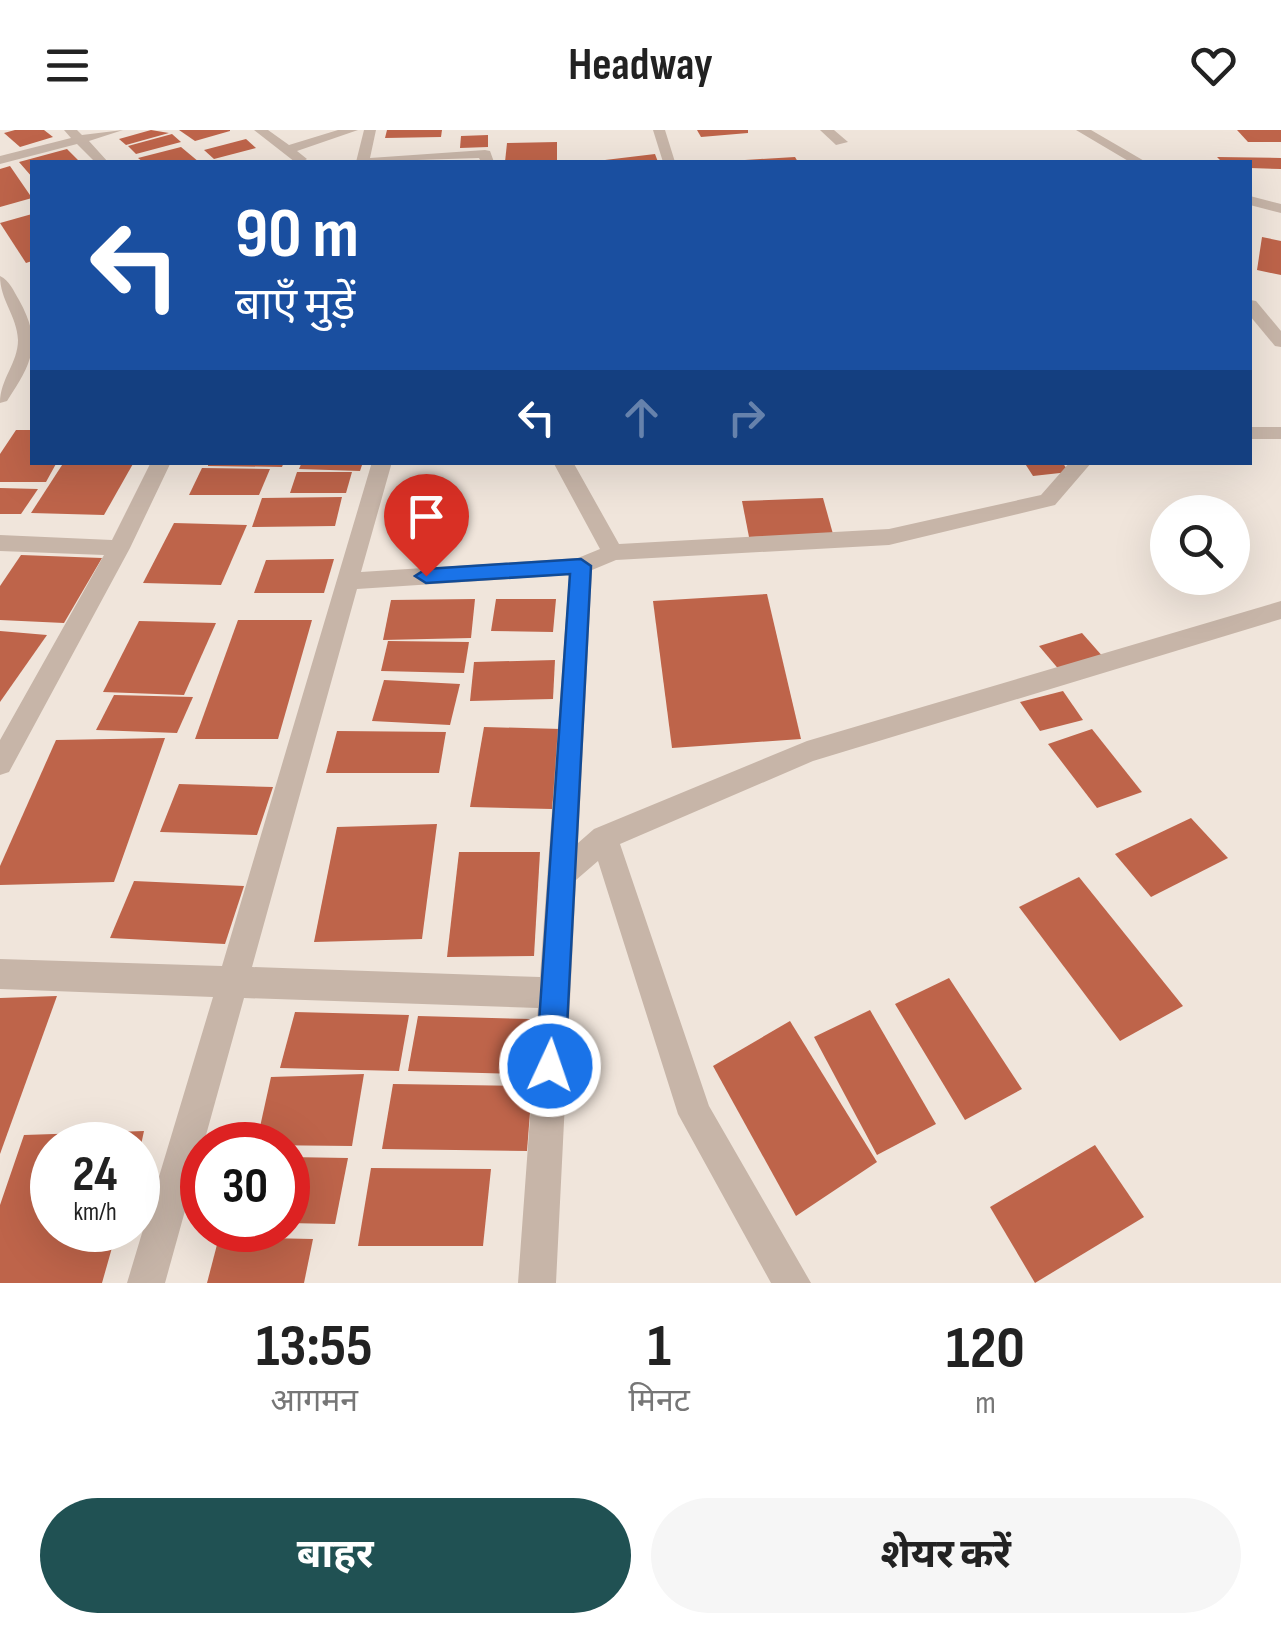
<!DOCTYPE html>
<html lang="hi">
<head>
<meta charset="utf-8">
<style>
  :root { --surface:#fff; --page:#f6f6f6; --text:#222; --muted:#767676; --accent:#205153 }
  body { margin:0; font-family:"Sofia Sans Condensed","Noto Sans Devanagari",sans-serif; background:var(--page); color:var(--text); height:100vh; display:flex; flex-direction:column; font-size:38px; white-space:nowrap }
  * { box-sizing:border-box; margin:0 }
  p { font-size:32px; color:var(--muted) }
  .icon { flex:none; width:55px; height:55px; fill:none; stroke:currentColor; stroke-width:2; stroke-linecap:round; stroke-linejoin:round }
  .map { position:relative; height:1153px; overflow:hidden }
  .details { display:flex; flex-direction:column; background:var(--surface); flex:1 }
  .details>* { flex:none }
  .top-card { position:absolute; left:30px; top:30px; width:1222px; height:305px; border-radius:0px; box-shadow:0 10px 40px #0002; background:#1a4fa0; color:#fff; overflow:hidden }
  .tools { position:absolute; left:1150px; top:365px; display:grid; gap:20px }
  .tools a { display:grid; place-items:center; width:100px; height:100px; border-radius:50%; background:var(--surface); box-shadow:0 10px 40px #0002; font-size:50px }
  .speed { position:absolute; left:30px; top:992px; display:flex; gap:20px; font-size:50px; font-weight:700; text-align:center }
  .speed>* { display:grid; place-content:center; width:130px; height:130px; border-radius:50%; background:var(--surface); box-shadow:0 10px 40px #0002; line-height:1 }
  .speed small { font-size:25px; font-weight:400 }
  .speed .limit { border:15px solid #d22; background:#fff; color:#111 }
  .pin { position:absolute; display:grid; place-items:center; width:85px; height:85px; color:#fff; margin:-102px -42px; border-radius:50% 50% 50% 0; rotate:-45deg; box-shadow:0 0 10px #0007 }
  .pin .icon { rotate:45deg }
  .me { position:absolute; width:110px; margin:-55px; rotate:3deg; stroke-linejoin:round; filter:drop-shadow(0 0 8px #0008) }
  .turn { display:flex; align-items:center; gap:35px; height:210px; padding:0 40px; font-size:45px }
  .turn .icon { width:130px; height:130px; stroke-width:2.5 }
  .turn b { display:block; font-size:70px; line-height:85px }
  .lanes { display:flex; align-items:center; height:95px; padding:0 40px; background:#0003; justify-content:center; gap:50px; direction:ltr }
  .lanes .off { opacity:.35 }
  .eta { display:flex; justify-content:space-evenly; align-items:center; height:170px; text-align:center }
  .eta b { font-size:60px; font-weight:700; line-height:70px }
  .cta { display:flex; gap:20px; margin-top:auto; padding:20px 40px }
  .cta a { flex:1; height:115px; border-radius:60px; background:var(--accent); color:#fff; font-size:40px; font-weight:700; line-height:115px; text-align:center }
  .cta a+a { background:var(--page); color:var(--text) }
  header { display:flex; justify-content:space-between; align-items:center; height:130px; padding:0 40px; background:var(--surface); font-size:45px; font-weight:700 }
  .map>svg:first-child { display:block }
  .building { fill:#be644a }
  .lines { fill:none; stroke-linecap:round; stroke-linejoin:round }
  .street { fill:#c7b5a8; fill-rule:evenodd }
  .route { fill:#1a73e8; stroke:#114b97; stroke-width:2.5 }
</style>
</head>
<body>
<header><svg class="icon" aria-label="menu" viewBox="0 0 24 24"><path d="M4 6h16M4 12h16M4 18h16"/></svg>Headway<svg class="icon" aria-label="heart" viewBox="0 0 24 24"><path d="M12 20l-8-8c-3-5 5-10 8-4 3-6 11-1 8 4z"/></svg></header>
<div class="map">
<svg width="1281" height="1153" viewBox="0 0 1281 1153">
  <rect width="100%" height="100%" fill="#f0e5db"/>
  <!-- building -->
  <g class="building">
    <polygon points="15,0 44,0 53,7 20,17 4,3"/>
    <polygon points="151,0 169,3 126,15 119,9"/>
    <polygon points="179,0 230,0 230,1 195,11"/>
    <polygon points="387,0 442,0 441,7 385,8"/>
    <polygon points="697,0 748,0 748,3 701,7"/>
    <polygon points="1237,0 1281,0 1281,12 1248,12"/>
    <polygon points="172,4 181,12 136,24 128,16"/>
    <polygon points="488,5 488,17 460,18 461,6"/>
    <polygon points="246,9 256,18 214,29 204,20"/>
    <polygon points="557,12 557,32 505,32 507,13"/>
    <polygon points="181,17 199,32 143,32 138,28"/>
    <polygon points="67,19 80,32 32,32 32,47 19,32"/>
    <polygon points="655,24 658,32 605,32 605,30"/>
    <polygon points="795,27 798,32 745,32 745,30"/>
    <polygon points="1217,27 1281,28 1281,39 1250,38 1250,32 1222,32"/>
    <polygon points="10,36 32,68 0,77 0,39"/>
    <polygon points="32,84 32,131 26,133 0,93"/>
    <polygon points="1262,107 1281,111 1281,145 1257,140"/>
    <polygon points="16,300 32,300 32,332 57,332 46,352 0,352 0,324"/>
    <polygon points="64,332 134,332 104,385 31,383"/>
    <polygon points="208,332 284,332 282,337 208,336"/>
    <polygon points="302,332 363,332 360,341 299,339"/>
    <polygon points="1024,332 1062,332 1069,342 1033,346"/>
    <polygon points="202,338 270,339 259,365 189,365"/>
    <polygon points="297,342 352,342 346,363 290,363"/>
    <polygon points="0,358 38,359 21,384 0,384"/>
    <polygon points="342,367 335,396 252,397 262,368"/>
    <polygon points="823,368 833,404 749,407 742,371"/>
    <polygon points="174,393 247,395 221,455 143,453"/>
    <polygon points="21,425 102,428 64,493 0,490 0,456"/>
    <polygon points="334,429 324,463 254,463 266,430"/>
    <polygon points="767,464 801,609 672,618 653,471"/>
    <polygon points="475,469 471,508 383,510 391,470"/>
    <polygon points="496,469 556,469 553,502 491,501"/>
    <polygon points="238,490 312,490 278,609 195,609"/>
    <polygon points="139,491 216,493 184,565 103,562"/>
    <polygon points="0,501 47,505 0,572"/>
    <polygon points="1082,503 1104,528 1061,542 1039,516"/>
    <polygon points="388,511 469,512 464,543 381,541"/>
    <polygon points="555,530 553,569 470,571 474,532"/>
    <polygon points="384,550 460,554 450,595 372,591"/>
    <polygon points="1063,561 1083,590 1040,601 1020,572"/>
    <polygon points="114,565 193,567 177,603 96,600"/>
    <polygon points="484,597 561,599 552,679 470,677"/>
    <polygon points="1092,599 1142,662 1097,678 1048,614"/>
    <polygon points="337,601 446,602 439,643 326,643"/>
    <polygon points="165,608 114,752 0,755 0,736 56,610"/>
    <polygon points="179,654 273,657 257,705 160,702"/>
    <polygon points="1191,688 1228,728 1151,767 1115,724"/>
    <polygon points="437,694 422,809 314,812 337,697"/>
    <polygon points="459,722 540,722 534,826 447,827"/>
    <polygon points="1079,747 1183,876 1120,911 1019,777"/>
    <polygon points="134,751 244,756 225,814 110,808"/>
    <polygon points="949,848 1022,959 965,990 895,874"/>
    <polygon points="57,866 0,1024 0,868"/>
    <polygon points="870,880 936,994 877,1025 814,907"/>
    <polygon points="295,882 409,885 399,941 280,938"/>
    <polygon points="418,886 530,889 524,944 408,941"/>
    <polygon points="790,891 877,1032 796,1086 713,936"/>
    <polygon points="364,944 352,1016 256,1015 271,947"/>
    <polygon points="393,954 532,956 527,1021 382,1019"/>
    <polygon points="144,1001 141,1015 52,1015 52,1100 117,1100 102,1153 0,1153 0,1075 24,1005"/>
    <polygon points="1095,1015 1144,1087 1035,1153 990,1077"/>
    <polygon points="288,1027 348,1028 335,1094 288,1093"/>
    <polygon points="371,1038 491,1039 483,1116 358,1116"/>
    <polygon points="219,1107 313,1109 304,1153 207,1153"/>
  </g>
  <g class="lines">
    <!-- street -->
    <g class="street">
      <polygon points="64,0 77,0 82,5 123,0 89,11 108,32 95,32 77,14 0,34 0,26 71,8"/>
      <polygon points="254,0 268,0 289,15 338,0 358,0 297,21 307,29 302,32 295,32"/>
      <polygon points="364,0 376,0 370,28 485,20 490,21 494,32 481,32 479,28 356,32"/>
      <polygon points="653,0 665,0 675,32 663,32"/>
      <polygon points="820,0 834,0 848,12 836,15"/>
      <polygon points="1076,0 1091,0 1146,32 1130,32"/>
      <polygon points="1250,66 1281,74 1281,83 1250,75"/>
      <path d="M 0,146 C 10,151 13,160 19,170 C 43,213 32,233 7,271 L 0,273 C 0,249 18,233 18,210 C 17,186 0,170 0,146 Z"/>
      <polygon points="1250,170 1256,171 1281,201 1281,217 1275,216 1250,186"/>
      <rect x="1250" y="297" width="31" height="12"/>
      <polygon points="151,332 171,332 130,418 9,642 0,645 0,610 104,425 0,421 0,405 112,410"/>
      <path d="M 372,332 L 392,332 L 361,442 L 578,428 L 600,419 L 553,332 L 573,332 L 619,414 L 889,399 L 1041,365 L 1070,332 L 1092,332 L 1055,375 L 889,415 L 616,430 L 592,440 L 578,713 L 594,699 L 807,611 L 1281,471 L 1281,489 L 813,631 L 620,714 L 709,976 L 811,1153 L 771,1153 L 678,984 L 598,731 L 576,750 L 556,1153 L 518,1153 L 538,878 L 244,868 L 165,1153 L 127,1153 L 213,867 L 0,859 L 0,829 L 222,836 ZM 569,445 L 540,847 L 252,837 L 357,459 Z"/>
    </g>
  </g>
  <!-- route -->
  <polygon class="route" points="581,429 591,436 565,936 561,946 550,951 540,946 536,936 570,444 426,453 415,446 426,439"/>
</svg>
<div class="tools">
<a><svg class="icon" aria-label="search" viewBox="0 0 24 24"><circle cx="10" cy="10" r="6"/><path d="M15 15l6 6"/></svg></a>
</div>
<div class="speed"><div>24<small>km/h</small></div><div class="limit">30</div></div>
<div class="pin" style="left:426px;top:446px;background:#d93025"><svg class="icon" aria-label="arrive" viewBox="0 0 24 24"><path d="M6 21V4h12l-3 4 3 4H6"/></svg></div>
<svg class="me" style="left:550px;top:936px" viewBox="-20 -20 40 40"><circle r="17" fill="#1a73e8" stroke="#fff" stroke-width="3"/><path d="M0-11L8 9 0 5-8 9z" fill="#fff"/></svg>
<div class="top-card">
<div class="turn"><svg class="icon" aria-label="left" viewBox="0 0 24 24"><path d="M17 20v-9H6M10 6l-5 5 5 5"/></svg><div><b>90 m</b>बाएँ मुड़ें</div></div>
<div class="lanes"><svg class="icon" aria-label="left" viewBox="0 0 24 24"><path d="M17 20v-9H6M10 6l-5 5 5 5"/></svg><svg class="icon off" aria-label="ahead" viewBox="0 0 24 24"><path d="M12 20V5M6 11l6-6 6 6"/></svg><svg class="icon off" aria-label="right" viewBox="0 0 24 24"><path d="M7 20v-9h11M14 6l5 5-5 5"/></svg></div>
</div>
</div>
<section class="details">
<div class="eta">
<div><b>13:55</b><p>आगमन</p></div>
<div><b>1</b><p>मिनट</p></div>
<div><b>120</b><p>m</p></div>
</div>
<div class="cta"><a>बाहर</a><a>शेयर करें</a></div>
</section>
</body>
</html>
